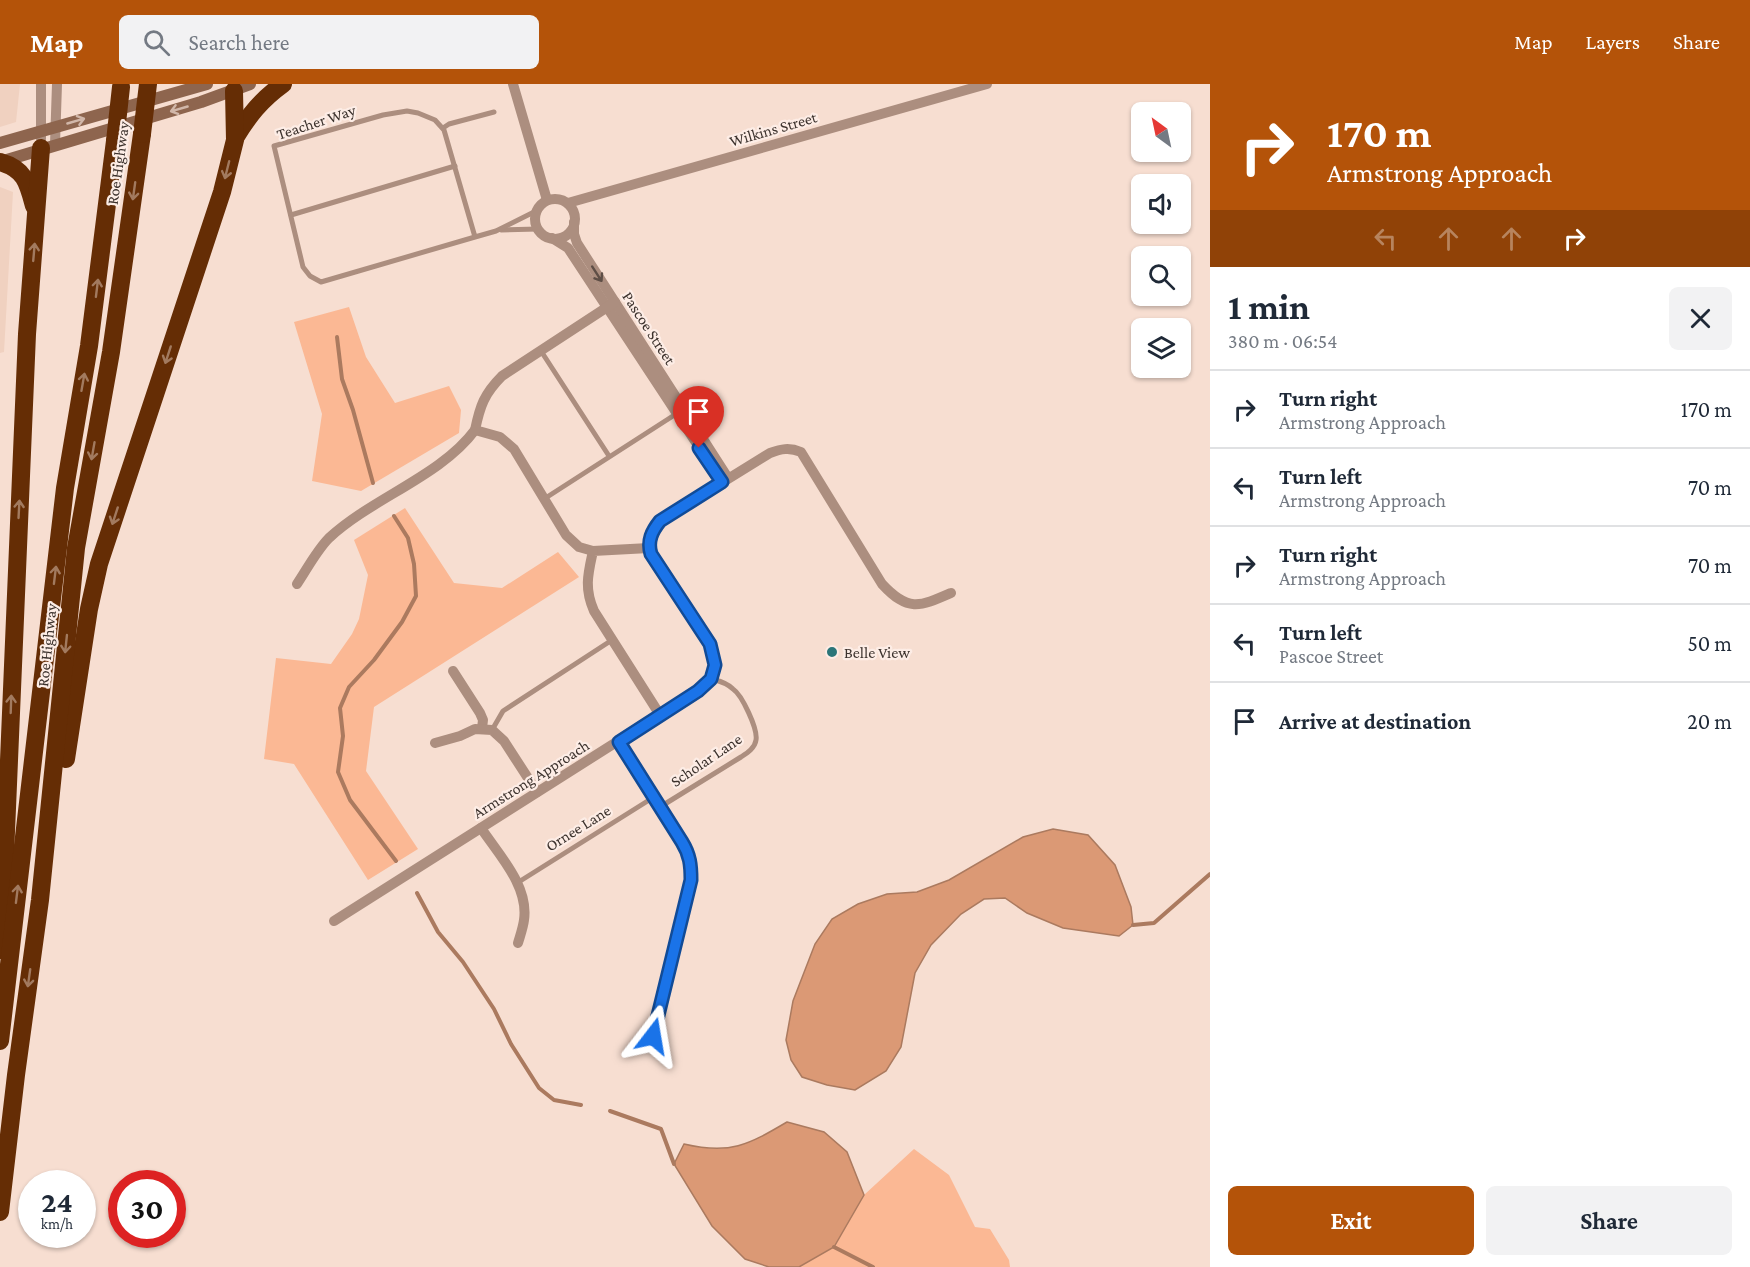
<!DOCTYPE html>
<html lang="en">
<head>
<meta charset="utf-8">
<style>
  :root { --surface:#fff; --page:#f2f2f3; --text:#1f2937; --muted:#747a83; --line:#e0e1e3; --accent:#b45309 }
  body { margin:0; font-family:"Crimson Pro",serif; background:var(--page); color:var(--text); height:100vh; display:flex; flex-direction:column; font-size:22px; white-space:nowrap }
  * { box-sizing:border-box; margin:0 }
  p { font-size:20px; color:var(--muted) }
  .icon { flex:none; width:33px; height:33px; fill:none; stroke:currentColor; stroke-width:2; stroke-linecap:round; stroke-linejoin:round }
  .map { position:relative; flex:1; overflow:hidden }
  .drawer { display:flex; flex-direction:column; background:var(--surface); width:540px }
  .drawer>* { flex:none }
  .banner { background:#b45309; color:#fff; overflow:hidden }
  .needle { width:39px; rotate:327deg }
  .controls { position:absolute; left:1131px; top:18px; display:grid; gap:12px }
  .controls a { display:grid; place-items:center; width:60px; height:60px; border-radius:9px; background:var(--surface); box-shadow:0 2px 4px #0004; font-size:30px }
  .speed { position:absolute; left:18px; top:1086px; display:flex; gap:12px; font-size:30px; font-weight:700; text-align:center }
  .speed>* { display:grid; place-content:center; width:78px; height:78px; border-radius:50%; background:var(--surface); box-shadow:0 2px 4px #0004; line-height:1 }
  .speed small { font-size:15px; font-weight:400 }
  .speed .limit { border:9px solid #d22; background:#fff; color:#111 }
  .pin { position:absolute; display:grid; place-items:center; width:51px; height:51px; color:#fff; margin:-62px -26px; border-radius:50% 50% 50% 0; rotate:-45deg; box-shadow:0 0 6px #0007 }
  .pin .icon { rotate:45deg }
  .me { position:absolute; width:66px; margin:-33px; rotate:14deg; stroke-linejoin:round; filter:drop-shadow(0 0 4px #0008) }
  .turn { display:flex; align-items:center; gap:21px; height:126px; padding:0 18px; font-size:27px }
  .turn .icon { width:78px; height:78px; stroke-width:2.5 }
  .turn b { display:block; font-size:42px; line-height:51px }
  .lanes { display:flex; align-items:center; height:57px; padding:0 18px; background:#0003; justify-content:center; gap:30px; direction:ltr }
  .lanes .off { opacity:.35 }
  .round { display:grid; place-items:center; flex:none; width:63px; height:63px; border-radius:9px; background:var(--page) }
  .head { display:flex; align-items:center; justify-content:space-between; height:102px; padding:0 18px }
  h1 { font-size:36px; font-weight:700; line-height:45px }
  .cta { display:flex; gap:12px; margin-top:auto; padding:12px 18px }
  .cta a { flex:1; height:69px; border-radius:9px; background:var(--accent); color:#fff; font-size:24px; font-weight:700; line-height:69px; text-align:center }
  .cta a+a { background:var(--page); color:var(--text) }
  ul { padding:0; list-style:none }
  li { display:flex; align-items:center; gap:18px; height:78px; padding:0 18px; border-top:2px solid var(--line) }
  li div { flex:1 }
  li b { display:block; font-size:22px }
  li em { font-style:normal }
  header { display:flex; align-items:center; gap:36px; box-sizing:border-box; height:84px; padding:0 30px; background:var(--accent); color:#fff }
  header strong { font-size:28px }
  nav { display:flex; gap:33px; margin-inline-start:auto; font-size:21px }
  .search { width:420px; height:54px; background:var(--page); display:flex; align-items:center; gap:15px; box-sizing:border-box; padding:0 21px; border-radius:9px; color:var(--muted); font-size:22px }
  main { display:flex; flex:1; min-height:0 }
  .map>svg:first-child { display:block }
  .built { fill:#f0d1c0 }
  .green { fill:#fbb894 }
  .water { fill:#db9975; stroke:#ab7a5f; stroke-width:1.5 }
  .lines { fill:none; stroke-linecap:round; stroke-linejoin:round }
  .stream { stroke:#ab7a5f; stroke-width:4 }
  .lane { stroke:#ac8e7f; stroke-width:5 }
  .street { stroke:#ac8e7f; stroke-width:10 }
  .secondary { stroke:#8e654e; stroke-width:12 }
  .highway { stroke:#652d05; stroke-width:18 }
  .highway-bridge { stroke:#652d05; stroke-width:18 }
  .oneway { stroke:#d1b7a9 }
  .oneway2 { stroke:#a27a5f }
  .oneway3 { stroke:#5e4e46 }
  .route-casing { stroke:#114b97; stroke-width:15 }
  .route { stroke:#1a73e8; stroke-width:10 }
  .poi-dot { fill:#2b7578; stroke:#fdede6; stroke-width:2 }
  .labels { text-anchor:middle; dominant-baseline:central; stroke-width:4.5; stroke-linejoin:round; paint-order:stroke }
  .street-label { font-size:16px; fill:#3c322d; stroke:#fdede6 }
  .poi-label { font-size:16px; fill:#3c322d; stroke:#fdede6; text-anchor:start }
</style>
</head>
<body>
<header>
<strong>Map</strong>
<div class="search"><svg class="icon" aria-label="search" viewBox="0 0 24 24"><circle cx="10" cy="10" r="6"/><path d="M15 15l6 6"/></svg>Search here</div>
<nav><a>Map</a><a>Layers</a><a>Share</a></nav>
</header>
<main>
<div class="map">
<svg width="1210" height="1183" viewBox="0 0 1210 1183">
  <rect width="100%" height="100%" fill="#f7ded1"/>
  <!-- built -->
  <g class="built">
    <polygon points="0,0 20,0 16,38 0,43"/>
    <polygon points="0,103 13,108 4,268 0,269"/>
  </g>
  <!-- green -->
  <g class="green">
    <polygon points="349,223 366,273 395,319 449,302 461,326 459,349 361,407 312,397 322,330 294,238"/>
    <polygon points="405,424 454,499 502,504 558,468 579,493 374,623 366,687 418,765 368,796 294,680 264,675 276,574 331,580 352,550 359,535 368,491 354,456"/>
    <polygon points="914,1065 949,1091 975,1143 990,1145 1009,1176 1010,1183 799,1183 834,1163 864,1111"/>
  </g>
  <!-- water -->
  <g class="water">
    <polygon points="1053,745 1088,751 1115,781 1131,823 1133,841 1119,852 1063,844 1027,829 1005,814 984,815 961,830 931,861 915,889 901,963 886,987 855,1006 827,1001 802,993 791,976 786,956 793,917 815,860 832,835 858,820 887,810 917,808 949,796 1023,753"/>
    <path d="M 787,1038 L 824,1048 L 847,1068 L 864,1111 L 834,1163 L 799,1183 L 769,1183 L 745,1175 L 712,1142 L 674,1080 L 684,1060 C 730,1071 748,1061 787,1038 Z"/>
  </g>
  <g class="lines">
    <!-- stream -->
    <g class="stream">
      <polyline points="337,253 342,295 353,326 373,399"/>
      <polyline points="394,432 408,454 414,480 416,512 402,538 374,576 349,603 340,624 343,652 338,688 350,716 396,777"/>
      <polyline points="417,809 438,848 463,878 494,925 511,960 539,1004 554,1016 581,1021"/>
      <polyline points="1133,841 1154,839 1210,790"/>
      <polyline points="610,1027 661,1045 674,1080"/>
      <polyline points="834,1163 873,1183"/>
    </g>
    <!-- lane -->
    <g class="lane">
      <polyline points="443,44 449,40 494,28"/>
      <polyline points="291,131 455,82"/>
      <polyline points="501,146 538,145"/>
      <polyline points="475,153 444,46 435,36 418,29 407,27 383,31 274,62 303,183 310,192 321,198 475,153 496,147 536,127"/>
      <polyline points="541,267 609,372"/>
      <polyline points="544,415 676,330"/>
      <polyline points="492,646 503,627 612,556"/>
      <path d="M 660,723 L 741,673 C 747,669 755,664 756,656 C 758,645 742,611 733,605 C 727,599 720,597 712,595"/>
      <polyline points="517,799 654,713"/>
    </g>
    <!-- street -->
    <g class="street">
      <polyline points="513,0 547,116"/>
      <polyline points="41,55 41,0"/>
      <polyline points="55,60 57,0"/>
      <circle cx="555" cy="135" r="20"/>
      <polyline points="568,119 987,0"/>
      <polyline points="574,138 574,150 577,159 728,394"/>
      <polyline points="552,154 568,164 722,398"/>
      <path d="M 649,464 L 593,467 C 588,490 584,504 594,527 L 660,631"/>
      <path d="M 593,467 L 579,463 L 566,451 L 514,365 L 500,353 L 475,346 C 480,322 484,310 502,292 L 615,218"/>
      <path d="M 297,500 C 307,485 317,466 329,454 C 372,414 441,392 475,346"/>
      <polyline points="453,587 480,629 483,636 482,644"/>
      <path d="M 619,658 L 682,757 C 689,771 691,781 691,796 L 653,952"/>
      <polyline points="435,659 460,652 475,645 492,646 504,657 537,708"/>
      <path d="M 481,744 C 499,771 529,802 524,836 C 523,844 520,852 518,859"/>
      <path d="M 334,837 L 697,607 L 711,595 L 715,581 L 714,572 L 710,560 L 651,470 C 647,457 652,447 660,437 L 770,369 C 781,365 789,363 801,368 L 882,500 C 908,528 919,523 951,509"/>
    </g>
    <!-- secondary -->
    <g class="secondary">
      <polyline points="0,59 207,0"/>
      <polyline points="0,78 201,18 250,0"/>
    </g>
    <!-- highway -->
    <g class="highway">
      <path d="M 235,54 C 249,31 261,16 283,0"/>
      <path d="M 0,78 C 25,85 28,99 34,122"/>
      <polyline points="66,675 89,525 99,480 222,108 235,56 234,7"/>
      <polyline points="1,866 27,250 41,64"/>
      <polyline points="0,957 65,404 89,262 115,57"/>
      <polyline points="0,1128 16,991 40,816 76,464 111,268 142,50"/>
    </g>
    <!-- highway-bridge -->
    <g class="highway-bridge">
      <polyline points="142,50 148,0"/>
      <polyline points="115,57 121,3"/>
    </g>
  </g>
  <!-- one-way arrows -->
  <defs><path id="oneway-shaft" d="M-6 0H5M1.5-3L5.5 0L1.5 3" fill="none" stroke-width="1.6" stroke-linecap="round" stroke-linejoin="round" transform="scale(1.5)"/></defs>
  <g class="oneway">
    <use href="#oneway-shaft" transform="translate(179 25) rotate(164)"/>
    <use href="#oneway-shaft" transform="translate(76 37) rotate(-16)"/>
  </g>
  <g class="oneway2">
    <use href="#oneway-shaft" transform="translate(227 86) rotate(104)"/>
    <use href="#oneway-shaft" transform="translate(134 107) rotate(98)"/>
    <use href="#oneway-shaft" transform="translate(34 168) rotate(-85)"/>
    <use href="#oneway-shaft" transform="translate(97 204) rotate(-83)"/>
    <use href="#oneway-shaft" transform="translate(168 271) rotate(108)"/>
    <use href="#oneway-shaft" transform="translate(83 298) rotate(-80)"/>
    <use href="#oneway-shaft" transform="translate(93 367) rotate(100)"/>
    <use href="#oneway-shaft" transform="translate(19 425) rotate(-87)"/>
    <use href="#oneway-shaft" transform="translate(115 432) rotate(108)"/>
    <use href="#oneway-shaft" transform="translate(55 491) rotate(-83)"/>
    <use href="#oneway-shaft" transform="translate(66 560) rotate(96)"/>
    <use href="#oneway-shaft" transform="translate(11 620) rotate(-88)"/>
    <use href="#oneway-shaft" transform="translate(17 810) rotate(-83)"/>
    <use href="#oneway-shaft" transform="translate(29 894) rotate(98)"/>
  </g>
  <use class="oneway3" href="#oneway-shaft" transform="translate(597 190) rotate(57)"/>
  <g class="lines">
    <!-- route casing -->
    <g class="route-casing">
      <path id="route" d="M 653,952 L 691,796 C 691,781 690,771 682,758 L 619,658 L 698,607 L 711,595 L 715,581 L 710,560 L 651,470 C 647,457 652,447 660,437 L 722,398 L 699,364"/>
    </g>
    <!-- route -->
    <use href="#route" class="route"/>
  </g>
  <!-- markers -->
  <circle class="poi-dot" cx="832" cy="568" r="6"/>
  <g class="labels">
    <!-- street labels -->
    <g class="street-label">
      <text transform="translate(316 38) rotate(-18)">Teacher Way</text>
      <text transform="translate(773 45) rotate(-16)">Wilkins Street</text>
      <text transform="translate(118 79) rotate(-82)">Roe Highway</text>
      <text transform="translate(649 244) rotate(57)">Pascoe Street</text>
      <text transform="translate(47 561) rotate(-84)">Roe Highway</text>
      <text transform="translate(706 676) rotate(-34)">Scholar Lane</text>
      <text transform="translate(531 695) rotate(-32)">Armstrong Approach</text>
      <text transform="translate(578 744) rotate(-32)">Ornee Lane</text>
    </g>
    <!-- poi labels -->
    <g class="poi-label">
      <text x="844" y="568">Belle View</text>
    </g>
  </g>
</svg>
<div class="controls">
<a><svg class="needle" viewBox="-14 -14 28 28"><path d="M0-13l5 13h-10z" fill="#e53935"/><path d="M0 13l5-13h-10z" fill="#747a83"/></svg></a>
<a><svg class="icon" aria-label="sound" viewBox="0 0 24 24"><path d="M4 9h4l5-4v14l-5-4H4zM17 9q2 3 0 6"/></svg></a>
<a><svg class="icon" aria-label="search" viewBox="0 0 24 24"><circle cx="10" cy="10" r="6"/><path d="M15 15l6 6"/></svg></a>
<a><svg class="icon" aria-label="layers" viewBox="0 0 24 24"><path d="M12 4l9 5-9 5-9-5zM3 14l9 5 9-5"/></svg></a>
</div>
<div class="speed"><div>24<small>km/h</small></div><div class="limit">30</div></div>
<div class="pin" style="left:699px;top:364px;background:#d93025"><svg class="icon" aria-label="arrive" viewBox="0 0 24 24"><path d="M6 21V4h12l-3 4 3 4H6"/></svg></div>
<svg class="me" style="left:653px;top:952px" viewBox="-20 -20 40 40"><path d="M0-17L14 15 0 8-14 15z" fill="#1a73e8" stroke="#fff" stroke-width="4"/></svg>
</div>
<section class="drawer">
<div class="banner">
<div class="turn"><svg class="icon" aria-label="right" viewBox="0 0 24 24"><path d="M7 20v-9h11M14 6l5 5-5 5"/></svg><div><b>170 m</b>Armstrong Approach</div></div>
<div class="lanes"><svg class="icon off" aria-label="left" viewBox="0 0 24 24"><path d="M17 20v-9H6M10 6l-5 5 5 5"/></svg><svg class="icon off" aria-label="ahead" viewBox="0 0 24 24"><path d="M12 20V5M6 11l6-6 6 6"/></svg><svg class="icon off" aria-label="ahead" viewBox="0 0 24 24"><path d="M12 20V5M6 11l6-6 6 6"/></svg><svg class="icon" aria-label="right" viewBox="0 0 24 24"><path d="M7 20v-9h11M14 6l5 5-5 5"/></svg></div>
</div>
<div class="head"><div><h1>1 min</h1><p>380 m · 06:54</p></div><a class="round"><svg class="icon" aria-label="close" viewBox="0 0 24 24"><path d="M6 6l12 12M18 6L6 18"/></svg></a></div>
<ul>
<li><svg class="icon" aria-label="right" viewBox="0 0 24 24"><path d="M7 20v-9h11M14 6l5 5-5 5"/></svg><div><b>Turn right</b><p>Armstrong Approach</p></div><em>170 m</em></li>
<li><svg class="icon" aria-label="left" viewBox="0 0 24 24"><path d="M17 20v-9H6M10 6l-5 5 5 5"/></svg><div><b>Turn left</b><p>Armstrong Approach</p></div><em>70 m</em></li>
<li><svg class="icon" aria-label="right" viewBox="0 0 24 24"><path d="M7 20v-9h11M14 6l5 5-5 5"/></svg><div><b>Turn right</b><p>Armstrong Approach</p></div><em>70 m</em></li>
<li><svg class="icon" aria-label="left" viewBox="0 0 24 24"><path d="M17 20v-9H6M10 6l-5 5 5 5"/></svg><div><b>Turn left</b><p>Pascoe Street</p></div><em>50 m</em></li>
<li><svg class="icon" aria-label="arrive" viewBox="0 0 24 24"><path d="M6 21V4h12l-3 4 3 4H6"/></svg><div><b>Arrive at destination</b></div><em>20 m</em></li>
</ul>
<div class="cta"><a>Exit</a><a>Share</a></div>
</section>
</main>
</body>
</html>
